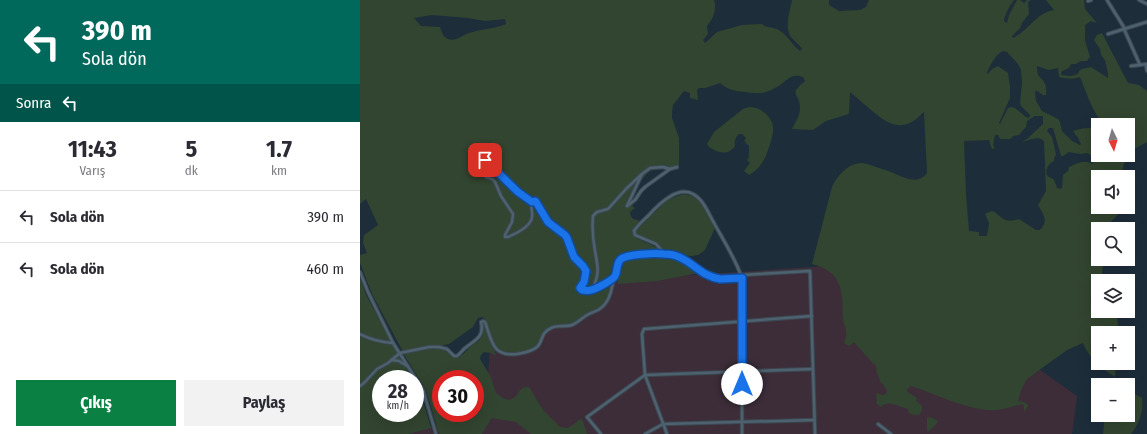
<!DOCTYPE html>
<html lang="tr">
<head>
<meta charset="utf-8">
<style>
  :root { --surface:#fff; --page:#f2f2f3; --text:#2b2b33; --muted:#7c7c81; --line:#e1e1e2; --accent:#0b8043 }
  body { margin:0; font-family:"Fira Sans Condensed",sans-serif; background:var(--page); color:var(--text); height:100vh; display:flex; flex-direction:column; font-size:15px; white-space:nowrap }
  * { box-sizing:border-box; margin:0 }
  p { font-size:13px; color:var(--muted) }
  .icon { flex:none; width:22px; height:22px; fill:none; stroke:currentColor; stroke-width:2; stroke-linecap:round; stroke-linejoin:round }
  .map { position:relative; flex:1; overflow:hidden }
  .drawer { display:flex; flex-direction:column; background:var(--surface); width:360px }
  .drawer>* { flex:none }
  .banner { background:#00695c; color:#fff; overflow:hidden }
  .needle { width:26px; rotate:175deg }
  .buttons { position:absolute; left:731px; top:118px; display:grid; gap:8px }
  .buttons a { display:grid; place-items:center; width:44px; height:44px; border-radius:0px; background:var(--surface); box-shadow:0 4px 16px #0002; font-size:20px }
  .speed { position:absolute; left:12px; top:370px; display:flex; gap:8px; font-size:20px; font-weight:700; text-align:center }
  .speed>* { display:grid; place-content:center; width:52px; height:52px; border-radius:50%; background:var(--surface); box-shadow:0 4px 16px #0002; line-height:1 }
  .speed small { font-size:10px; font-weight:400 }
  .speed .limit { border:6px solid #d22; background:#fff; color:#111 }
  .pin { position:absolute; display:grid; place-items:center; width:34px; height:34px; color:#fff; margin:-17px; border-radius:8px; box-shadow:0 2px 6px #0006 }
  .me { position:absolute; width:44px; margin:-22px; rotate:0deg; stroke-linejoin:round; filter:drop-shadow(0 0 3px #0008) }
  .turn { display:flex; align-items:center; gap:14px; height:84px; padding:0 16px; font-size:18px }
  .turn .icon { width:52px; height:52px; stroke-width:2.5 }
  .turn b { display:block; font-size:28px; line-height:34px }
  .then { display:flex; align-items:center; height:38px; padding:0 16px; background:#0003; gap:8px; font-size:15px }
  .eta { display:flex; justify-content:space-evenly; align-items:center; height:68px; text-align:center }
  .eta b { font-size:24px; font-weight:700; line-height:28px }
  .cta { display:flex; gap:8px; margin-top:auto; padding:8px 16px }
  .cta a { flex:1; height:46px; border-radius:0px; background:var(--accent); color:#fff; font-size:16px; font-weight:700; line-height:46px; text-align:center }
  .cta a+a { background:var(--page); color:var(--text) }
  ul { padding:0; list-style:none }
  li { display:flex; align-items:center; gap:12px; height:52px; padding:0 16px; border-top:1px solid var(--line) }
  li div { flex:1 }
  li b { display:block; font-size:15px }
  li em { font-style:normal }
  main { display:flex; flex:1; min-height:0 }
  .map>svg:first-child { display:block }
  .industrial { fill:#3c2d39 }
  .green { fill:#324530; fill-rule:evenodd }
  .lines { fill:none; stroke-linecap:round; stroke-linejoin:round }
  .minor-casing { stroke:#3b4852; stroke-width:4.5 }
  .minor { stroke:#4e616e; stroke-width:2.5 }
  .route-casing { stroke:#114b97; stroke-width:10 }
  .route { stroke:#1a73e8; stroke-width:7 }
</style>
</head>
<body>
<main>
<section class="drawer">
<div class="banner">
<div class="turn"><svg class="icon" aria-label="left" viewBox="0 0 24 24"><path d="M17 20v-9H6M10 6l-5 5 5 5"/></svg><div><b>390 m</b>Sola dön</div></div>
<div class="then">Sonra<svg class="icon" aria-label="left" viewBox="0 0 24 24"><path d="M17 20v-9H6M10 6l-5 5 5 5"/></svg></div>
</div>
<div class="eta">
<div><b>11:43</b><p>Varış</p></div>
<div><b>5</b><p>dk</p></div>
<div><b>1.7</b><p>km</p></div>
</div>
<ul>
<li><svg class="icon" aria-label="left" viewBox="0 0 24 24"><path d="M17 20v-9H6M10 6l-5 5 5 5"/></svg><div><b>Sola dön</b></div><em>390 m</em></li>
<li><svg class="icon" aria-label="left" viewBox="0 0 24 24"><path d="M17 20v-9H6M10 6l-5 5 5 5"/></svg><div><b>Sola dön</b></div><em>460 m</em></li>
</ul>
<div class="cta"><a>Çıkış</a><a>Paylaş</a></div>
</section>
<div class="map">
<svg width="787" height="434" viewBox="0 0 787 434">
  <rect width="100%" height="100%" fill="#1d2d3a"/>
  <!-- industrial -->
  <g class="industrial">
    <polygon points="528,262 717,396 712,434 122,434 132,418 127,398 133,288"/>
    <polygon points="77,426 79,434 49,434 61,430"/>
  </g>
  <!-- green -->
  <g class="green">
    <path d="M 0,0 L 354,0 C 357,9 353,20 347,26 L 348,34 L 343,40 L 345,43 L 357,32 L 382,25 L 402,24 C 406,28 412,27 417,29 C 427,34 432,45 440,51 L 442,49 C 439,44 435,42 431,37 C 424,27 430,11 432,0 L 469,0 L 469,5 L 479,11 L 500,10 L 506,7 L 509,0 L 654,0 C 650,5 644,16 644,21 L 647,23 L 649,15 L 657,0 L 660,0 L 664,3 L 667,0 L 671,0 L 668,2 L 669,14 L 662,23 L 660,28 L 652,36 L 653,38 C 668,31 676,13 694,10 L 686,0 L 724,0 L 725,9 L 737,23 L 731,21 L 725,25 L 725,40 L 730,57 L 727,61 L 721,61 L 716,64 L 711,64 L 709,68 L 702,71 L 701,75 L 711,76 L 718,74 C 720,67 725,69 731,67 L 748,78 L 748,73 L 745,60 L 741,55 L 740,49 L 734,40 L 737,35 L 742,33 L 768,83 L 779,85 L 787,91 L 787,142 L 776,148 L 773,148 C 770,159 760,162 763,177 L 738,177 L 738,207 L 765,207 L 744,229 L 738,229 L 738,259 L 754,259 C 752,265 749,266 743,266 L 741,280 L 738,281 L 737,285 L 738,311 L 756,311 L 759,332 L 758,333 L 738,333 L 738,363 L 756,363 L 755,377 C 741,368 729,358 723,343 L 707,350 L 667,379 L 661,390 L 658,401 L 664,402 L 667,404 L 668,406 L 665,411 L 664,410 L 664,405 L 662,404 C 654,406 646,409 638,410 C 609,412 577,394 551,386 L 547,389 L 548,392 L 557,398 L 556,401 C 563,405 564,408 559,415 C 554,414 549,417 548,409 C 539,407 527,399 521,407 L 516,403 L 517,400 L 516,393 L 523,395 L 526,394 L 527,391 L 523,384 L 521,383 L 517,373 L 516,366 L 510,360 L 494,342 L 489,346 L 484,343 C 485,340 487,335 486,331 C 486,327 483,323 483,319 C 482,291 484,273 452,264 L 472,187 C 477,176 488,163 502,163 C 504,163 508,164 510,165 C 517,167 524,170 531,172 C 543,177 557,186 567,173 L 564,112 C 561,114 558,118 555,120 C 538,132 524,121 511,110 C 504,104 497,98 490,92 L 489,114 L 466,121 L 453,130 L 432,129 C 435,122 440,116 440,108 C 440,92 427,96 445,81 L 443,77 C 430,72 426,83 415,88 C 404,94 398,94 385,92 C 375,91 368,90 360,83 L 345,88 L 339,88 L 337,90 L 338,100 L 330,98 L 330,93 L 324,91 L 313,105 L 312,112 L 312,118 L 319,138 L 319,169 L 317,170 L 315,169 L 309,171 C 287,162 280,183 272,199 L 275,201 L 272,206 L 275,208 L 271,211 L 270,214 L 272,218 L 276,220 L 278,220 L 281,223 L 273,231 L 273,233 L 276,238 L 298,248 L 301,251 L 301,252 C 290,255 268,251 259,259 C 252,266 253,291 245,302 C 240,309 231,311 224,315 C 219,318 215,323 209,324 C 203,326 196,324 191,326 C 183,330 181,340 176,346 C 171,350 165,351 159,352 C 133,357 132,339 125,319 L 122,317 L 118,318 L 113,327 L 89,344 L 79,346 L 67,346 L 51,350 L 42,350 L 12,294 L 0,263 L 0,255 L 7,253 L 3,243 L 4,235 L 18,225 L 6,199 L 0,204 ZM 72,15 L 108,18 L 125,21 L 145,19 L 146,24 C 134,29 121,29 109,33 C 103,35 95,42 88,39 C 83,37 82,32 80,27 L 61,26 L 54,18 ZM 643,51 L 647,52 L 658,64 L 661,70 L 662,83 L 660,103 L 661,106 L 670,115 L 669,118 L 666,117 L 655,108 L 651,107 L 648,108 L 640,124 L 639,123 L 650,98 L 650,86 L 648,73 L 638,66 L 632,69 L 628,74 L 627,73 C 630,65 636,54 643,51 ZM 677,66 L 689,70 L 698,68 L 699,77 C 707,79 713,79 720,77 C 724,87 735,118 743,122 C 746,124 747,123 750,124 L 749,125 L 768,125 L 768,155 L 738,155 L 738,129 C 728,127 723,128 713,131 L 718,138 L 721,144 L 720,145 L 712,141 L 702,131 L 700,122 L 698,119 L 682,111 L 676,101 L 675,91 L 677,91 L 683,95 L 686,95 C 686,91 687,88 685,84 C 682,76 677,80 677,66 ZM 675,116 L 683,116 L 683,124 L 667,139 L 662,142 C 669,140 679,135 684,141 L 686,191 L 678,205 C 683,214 689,221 680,230 L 676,230 L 659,219 C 653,221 647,222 642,218 C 635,213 634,208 625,214 L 629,223 L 627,236 L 619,236 L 619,232 L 609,231 L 606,194 L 604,141 L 629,140 L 632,149 L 635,148 L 633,145 L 635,135 L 638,135 L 640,139 L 650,139 L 653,136 L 659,135 L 666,127 L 667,121 ZM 689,128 L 693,128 L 701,156 L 703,156 L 709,152 L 720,154 L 727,153 L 734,157 L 733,164 C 724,159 717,163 709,167 L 708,171 L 703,175 L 702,188 L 700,189 L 697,188 C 696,185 695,181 693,179 C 691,177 689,178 687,175 C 685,169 689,163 694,161 L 694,159 L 696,154 L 692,137 L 687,131 Z"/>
    <path d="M 389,107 C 395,107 401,109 406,114 C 409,117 413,122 413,127 C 414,136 407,155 402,163 C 399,168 394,172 389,175 L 384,171 L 390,163 L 387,160 L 389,157 L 389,146 L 384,141 L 386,138 L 382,134 L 379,134 C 376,136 374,142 375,146 C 368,156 358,153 349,147 L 347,144 L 354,132 L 383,109 Z"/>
    <path d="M 323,194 C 341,195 348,214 355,228 L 345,250 L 338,255 L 332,256 L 308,254 L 296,243 L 276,235 L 276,231 L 307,200 Z"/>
    <path d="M 297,256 C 317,256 323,261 339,273 L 297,281 L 258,284 C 258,278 256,270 259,264 C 264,255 287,256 297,256 Z"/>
    <polygon points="0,277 6,295 52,379 21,379 21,413 55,413 55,384 61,395 71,428 49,434 0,434"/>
    <path d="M 123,324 L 125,325 L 136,356 L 131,353 L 124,352 L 121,355 L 120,359 L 131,377 L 136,393 C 159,412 155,384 169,387 L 183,410 L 200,427 L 208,428 L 222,418 L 227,434 L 171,434 L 156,422 L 132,418 L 122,434 L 79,434 L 66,390 L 43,353 C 55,351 74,344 86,351 C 89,353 91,356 93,358 L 98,358 C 103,355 106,351 110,347 C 121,339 124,339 123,324 ZM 81,379 L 115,379 L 115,413 L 81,413 Z"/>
    <path d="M 768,390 L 782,398 C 784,410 779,425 771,434 L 743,434 L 745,415 L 768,415 Z"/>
    <path d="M 567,417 L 573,418 L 578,421 C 577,424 570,430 568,432 L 567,431 Z"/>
  </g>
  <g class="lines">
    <!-- minor casing -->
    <g class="minor-casing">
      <g id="minor">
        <polyline points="747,0 765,29"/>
        <polyline points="779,0 787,4"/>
        <polyline points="728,1 731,0"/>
        <polyline points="764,29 780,65"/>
        <polyline points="748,34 787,22"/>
        <polyline points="786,65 787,71"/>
        <polyline points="771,66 787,64"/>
        <polyline points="125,160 158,192 172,202"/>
        <path d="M 126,177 L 132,179 L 135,182 L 141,196 L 153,214 L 152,222 L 145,235 L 145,237 L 148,237 C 155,234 171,227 172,217 C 173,211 170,208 172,202 L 176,201 L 188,222 L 205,235 L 207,238 L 215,257 L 225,268 L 227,273 L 224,282 L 220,288 L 222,290 C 225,290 228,291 231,290 C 236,289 253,280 255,276 C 258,270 256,263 261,259 C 268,254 296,253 304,254 C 328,256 337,275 359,279 L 382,278"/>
        <polyline points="267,206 282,174 290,168 303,167 310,169"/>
        <polyline points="267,206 275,200 281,191 285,187 310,169 317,167"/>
        <path d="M 305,254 L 296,244 L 275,235 L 274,231 C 278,225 284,220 289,215 C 298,205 317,185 333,194 C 344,200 348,213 354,223 C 364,241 375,258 382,278 L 382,434"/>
        <polyline points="0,272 8,292 33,343 63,390 76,434"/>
        <polyline points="381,275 450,271 455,434"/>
        <path d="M 232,290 C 240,273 238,268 235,251 C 233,240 232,227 233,216 L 237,212 L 248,209 L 266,189 L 282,174"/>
        <path d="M 0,334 C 11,340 21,342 33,343"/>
        <polyline points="32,360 39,361 47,366"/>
        <path d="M 0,386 L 4,383 L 17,369 L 28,363 L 40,353 L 69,347 L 79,347 L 87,349 L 94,356 L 97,356 C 100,354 102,351 104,349 C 114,340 125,338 121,322 L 123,321 L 125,322 C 132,341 132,357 157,354 C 163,353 171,352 177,347 C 183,342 180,333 191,328 C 197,325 205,327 212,325 C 217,323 222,318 227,315 C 230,313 234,312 238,310 C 250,303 251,291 254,278"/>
        <polyline points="518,424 531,434"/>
        <polyline points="241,434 227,417 285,375 453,369"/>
        <polyline points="285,434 303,424 454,420"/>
        <polyline points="307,434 285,375 282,334 284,329 452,316"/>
      </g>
    </g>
    <!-- minor -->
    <use href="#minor" class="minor"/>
  </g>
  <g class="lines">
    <!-- route casing -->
    <g class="route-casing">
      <path id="route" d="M 125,160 L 158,192 L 172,202 L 175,201 L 176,202 L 188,222 L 205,235 L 207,238 L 214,257 L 223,266 L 226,271 L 224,282 L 220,288 L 222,290 C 225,290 228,291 231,290 C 236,289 253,280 255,276 C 258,270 256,263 261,259 C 267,254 296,253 304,254 C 309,254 315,255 319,257 C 334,263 341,276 360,279 L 382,278 L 382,384"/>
    </g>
    <!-- route -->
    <use href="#route" class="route"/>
  </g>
</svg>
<div class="buttons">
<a><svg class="needle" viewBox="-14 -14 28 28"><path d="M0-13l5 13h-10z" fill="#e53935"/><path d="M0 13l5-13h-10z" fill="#7c7c81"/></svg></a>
<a><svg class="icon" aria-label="sound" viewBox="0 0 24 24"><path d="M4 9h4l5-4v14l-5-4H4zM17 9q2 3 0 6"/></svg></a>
<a><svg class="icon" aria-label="search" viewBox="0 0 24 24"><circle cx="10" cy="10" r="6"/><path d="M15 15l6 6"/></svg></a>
<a><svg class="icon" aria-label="layers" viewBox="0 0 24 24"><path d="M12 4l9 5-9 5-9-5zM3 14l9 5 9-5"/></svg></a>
<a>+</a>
<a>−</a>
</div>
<div class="speed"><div>28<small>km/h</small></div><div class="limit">30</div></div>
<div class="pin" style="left:125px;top:160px;background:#d93025"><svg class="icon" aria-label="arrive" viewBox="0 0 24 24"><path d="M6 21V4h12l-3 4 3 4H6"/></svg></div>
<svg class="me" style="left:382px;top:384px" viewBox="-20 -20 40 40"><circle r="19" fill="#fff"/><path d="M0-13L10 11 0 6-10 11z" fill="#1a73e8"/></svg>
</div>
</main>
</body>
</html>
